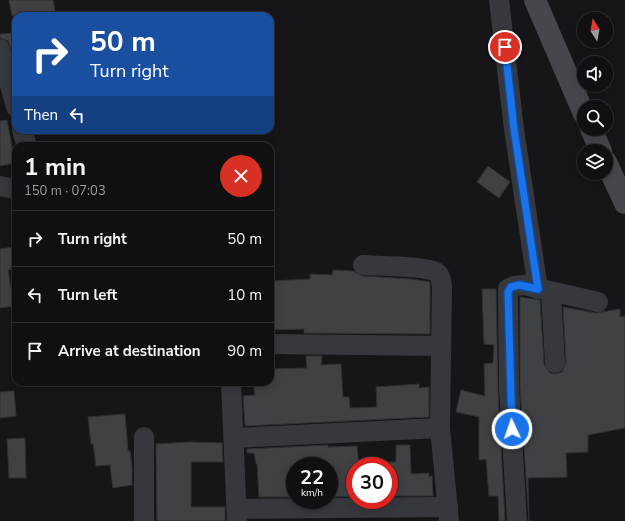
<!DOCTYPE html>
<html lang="en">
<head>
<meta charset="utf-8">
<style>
  :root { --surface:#101012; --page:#19191b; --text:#f1f3f6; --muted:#9c9d9f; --line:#303032 }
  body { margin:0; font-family:"Nunito Sans",sans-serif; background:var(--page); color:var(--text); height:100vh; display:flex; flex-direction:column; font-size:15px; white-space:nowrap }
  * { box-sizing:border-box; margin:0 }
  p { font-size:13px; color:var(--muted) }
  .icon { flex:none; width:22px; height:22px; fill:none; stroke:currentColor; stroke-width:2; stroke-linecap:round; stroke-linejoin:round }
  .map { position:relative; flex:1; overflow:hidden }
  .drawer { position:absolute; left:12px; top:142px; width:262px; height:244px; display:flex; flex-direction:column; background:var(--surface); border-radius:12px; box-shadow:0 2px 10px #0003,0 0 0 1px var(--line) }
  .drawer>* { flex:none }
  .hud { position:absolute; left:12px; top:12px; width:262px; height:122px; border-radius:12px; box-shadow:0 2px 10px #0003,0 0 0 1px var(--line); background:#1a4fa0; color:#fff; overflow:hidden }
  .needle { width:26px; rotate:349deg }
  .fabs { position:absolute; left:577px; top:12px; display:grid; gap:8px }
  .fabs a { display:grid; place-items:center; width:36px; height:36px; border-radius:50%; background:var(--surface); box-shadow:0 2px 10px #0003,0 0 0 1px var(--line); font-size:20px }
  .speed { position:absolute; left:286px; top:457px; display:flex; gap:8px; font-size:20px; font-weight:700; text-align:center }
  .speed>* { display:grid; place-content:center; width:52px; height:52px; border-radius:50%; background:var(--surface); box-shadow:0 2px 10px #0003,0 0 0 1px var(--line); line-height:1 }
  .speed small { font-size:10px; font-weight:400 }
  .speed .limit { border:6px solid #d22; background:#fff; color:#111 }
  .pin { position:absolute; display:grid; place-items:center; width:34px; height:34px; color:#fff; margin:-17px; border:2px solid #fff; border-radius:50%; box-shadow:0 1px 4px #0007 }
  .me { position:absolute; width:44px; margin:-22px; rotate:357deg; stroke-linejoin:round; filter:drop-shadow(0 0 3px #0008) }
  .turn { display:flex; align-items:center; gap:14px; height:84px; padding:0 12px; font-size:18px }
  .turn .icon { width:52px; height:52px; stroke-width:2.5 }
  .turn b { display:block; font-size:28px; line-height:34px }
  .then { display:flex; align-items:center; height:38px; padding:0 12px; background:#0003; gap:8px; font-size:15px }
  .round { display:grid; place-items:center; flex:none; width:42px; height:42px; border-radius:21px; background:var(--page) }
  .overview { display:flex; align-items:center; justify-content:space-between; height:68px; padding:0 12px }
  h1 { font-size:24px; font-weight:700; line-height:30px }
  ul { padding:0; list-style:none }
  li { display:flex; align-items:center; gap:12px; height:56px; padding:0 12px; border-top:1px solid var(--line) }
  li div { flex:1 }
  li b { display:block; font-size:15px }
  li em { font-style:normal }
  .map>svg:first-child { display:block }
  .building { fill:#404145; stroke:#303034 }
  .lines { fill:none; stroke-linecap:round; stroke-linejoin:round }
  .minor { stroke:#37383d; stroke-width:20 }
  .secondary { stroke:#45474d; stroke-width:22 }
  .route-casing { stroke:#114b97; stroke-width:10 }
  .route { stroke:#1a73e8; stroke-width:7 }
</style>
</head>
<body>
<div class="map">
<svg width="625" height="521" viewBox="0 0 625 521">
  <rect width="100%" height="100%" fill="#161618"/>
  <!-- building -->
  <g class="building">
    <polygon points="9,0 53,0 56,16 12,16"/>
    <polygon points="16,33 16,54 13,54 8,41 0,38 0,34"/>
    <polygon points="7,120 15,163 0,166 0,121"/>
    <polygon points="488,166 510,182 499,198 477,182"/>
    <polygon points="13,247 16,269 8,270 14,306 0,308 0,249"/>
    <polygon points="333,270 353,271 362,276 411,279 430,282 430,334 304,333 304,329 270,330 271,281 310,279 310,274 332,275"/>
    <polygon points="482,289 496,289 498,389 505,521 499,521 498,496 489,496 486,459 479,460 479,417 456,412 461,390 485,396 484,364 493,363 494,345 484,344"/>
    <polygon points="520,297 540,300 544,364 550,373 555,374 562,372 566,363 563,307 596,313 620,309 620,317 625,316 625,428 588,435 588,452 566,453 567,477 528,478 529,521 520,388"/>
    <polygon points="306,356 322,356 321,365 341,364 343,397 349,397 350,408 377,407 376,387 419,384 419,388 429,387 429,417 245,426 243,396 255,395 253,382 270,382 270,369 307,368"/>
    <polygon points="14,391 16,416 0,418 0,392"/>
    <polygon points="125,414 128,451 130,451 132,467 132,485 113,488 110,465 96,466 93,444 91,444 88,417"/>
    <polygon points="25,438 26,478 9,478 7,439"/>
    <polygon points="190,442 222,443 223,462 191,462 191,507 225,507 225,521 157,521 156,444"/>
    <polygon points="328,445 328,447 357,446 359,466 355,466 355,496 329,497 329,466 295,466 295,497 259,497 257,464 256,464 254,453 247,453 247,449"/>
    <polygon points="396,445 410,445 411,474 429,473 429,477 432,476 433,496 390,496 389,462 396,462"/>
  </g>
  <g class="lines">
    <!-- minor -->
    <g class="minor">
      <polyline points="499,0 514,129 538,289"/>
      <polyline points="0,49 16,107"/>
      <polyline points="22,130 27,146"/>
      <polyline points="0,186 16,189"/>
      <path d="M 363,265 C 377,266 426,266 436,272 C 441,275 441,281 442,286 L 440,428 L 449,521"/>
      <polyline points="551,292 555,363"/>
      <polyline points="270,344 441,346"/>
      <polyline points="231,382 237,521"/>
      <polyline points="144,437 144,521"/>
      <polyline points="235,438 440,428"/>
      <polyline points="237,509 448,507"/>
      <polyline points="517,521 509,388 508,289 514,286 524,285 598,302"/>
    </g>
    <!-- secondary -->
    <g class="secondary">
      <polyline points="535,0 584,114"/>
      <polyline points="591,129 601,151"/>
      <polyline points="606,162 625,203"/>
    </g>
  </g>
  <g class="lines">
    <!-- route casing -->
    <g class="route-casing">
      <polyline id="route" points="505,47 514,129 538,289 519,285 511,287 508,292 512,429"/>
    </g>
    <!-- route -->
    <use href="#route" class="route"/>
  </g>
</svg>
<div class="fabs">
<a><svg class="needle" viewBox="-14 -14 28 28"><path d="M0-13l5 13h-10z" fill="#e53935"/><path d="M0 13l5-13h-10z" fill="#9c9d9f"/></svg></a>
<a><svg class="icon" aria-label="sound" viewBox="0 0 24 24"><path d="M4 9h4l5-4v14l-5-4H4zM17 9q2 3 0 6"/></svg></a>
<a><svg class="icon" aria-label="search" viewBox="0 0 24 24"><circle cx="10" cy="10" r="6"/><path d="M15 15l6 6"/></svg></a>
<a><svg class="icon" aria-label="layers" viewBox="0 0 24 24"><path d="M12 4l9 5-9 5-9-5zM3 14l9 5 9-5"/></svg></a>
</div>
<div class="speed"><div>22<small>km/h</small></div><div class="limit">30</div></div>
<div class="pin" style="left:505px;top:47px;background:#d93025"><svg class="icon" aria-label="arrive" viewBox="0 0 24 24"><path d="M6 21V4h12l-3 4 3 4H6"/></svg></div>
<svg class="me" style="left:512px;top:429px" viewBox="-20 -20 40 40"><circle r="17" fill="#1a73e8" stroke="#fff" stroke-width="3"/><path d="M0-11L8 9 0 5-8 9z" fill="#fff"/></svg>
<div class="hud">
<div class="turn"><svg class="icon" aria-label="right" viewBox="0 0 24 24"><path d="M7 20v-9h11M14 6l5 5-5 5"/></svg><div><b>50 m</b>Turn right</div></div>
<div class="then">Then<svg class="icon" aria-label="left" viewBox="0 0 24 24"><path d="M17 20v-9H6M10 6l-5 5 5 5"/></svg></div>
</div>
<section class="drawer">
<div class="overview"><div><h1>1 min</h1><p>150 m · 07:03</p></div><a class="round" style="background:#d93025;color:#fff"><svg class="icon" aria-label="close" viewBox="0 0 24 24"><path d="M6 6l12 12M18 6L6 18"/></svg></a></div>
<ul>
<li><svg class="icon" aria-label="right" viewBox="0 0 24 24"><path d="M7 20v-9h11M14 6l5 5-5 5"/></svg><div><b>Turn right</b></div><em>50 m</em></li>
<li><svg class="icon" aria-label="left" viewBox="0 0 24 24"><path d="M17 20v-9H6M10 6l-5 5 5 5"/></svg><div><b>Turn left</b></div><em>10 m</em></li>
<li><svg class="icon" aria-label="arrive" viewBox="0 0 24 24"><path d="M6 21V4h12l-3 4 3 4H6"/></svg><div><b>Arrive at destination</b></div><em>90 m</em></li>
</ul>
</section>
</div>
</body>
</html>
